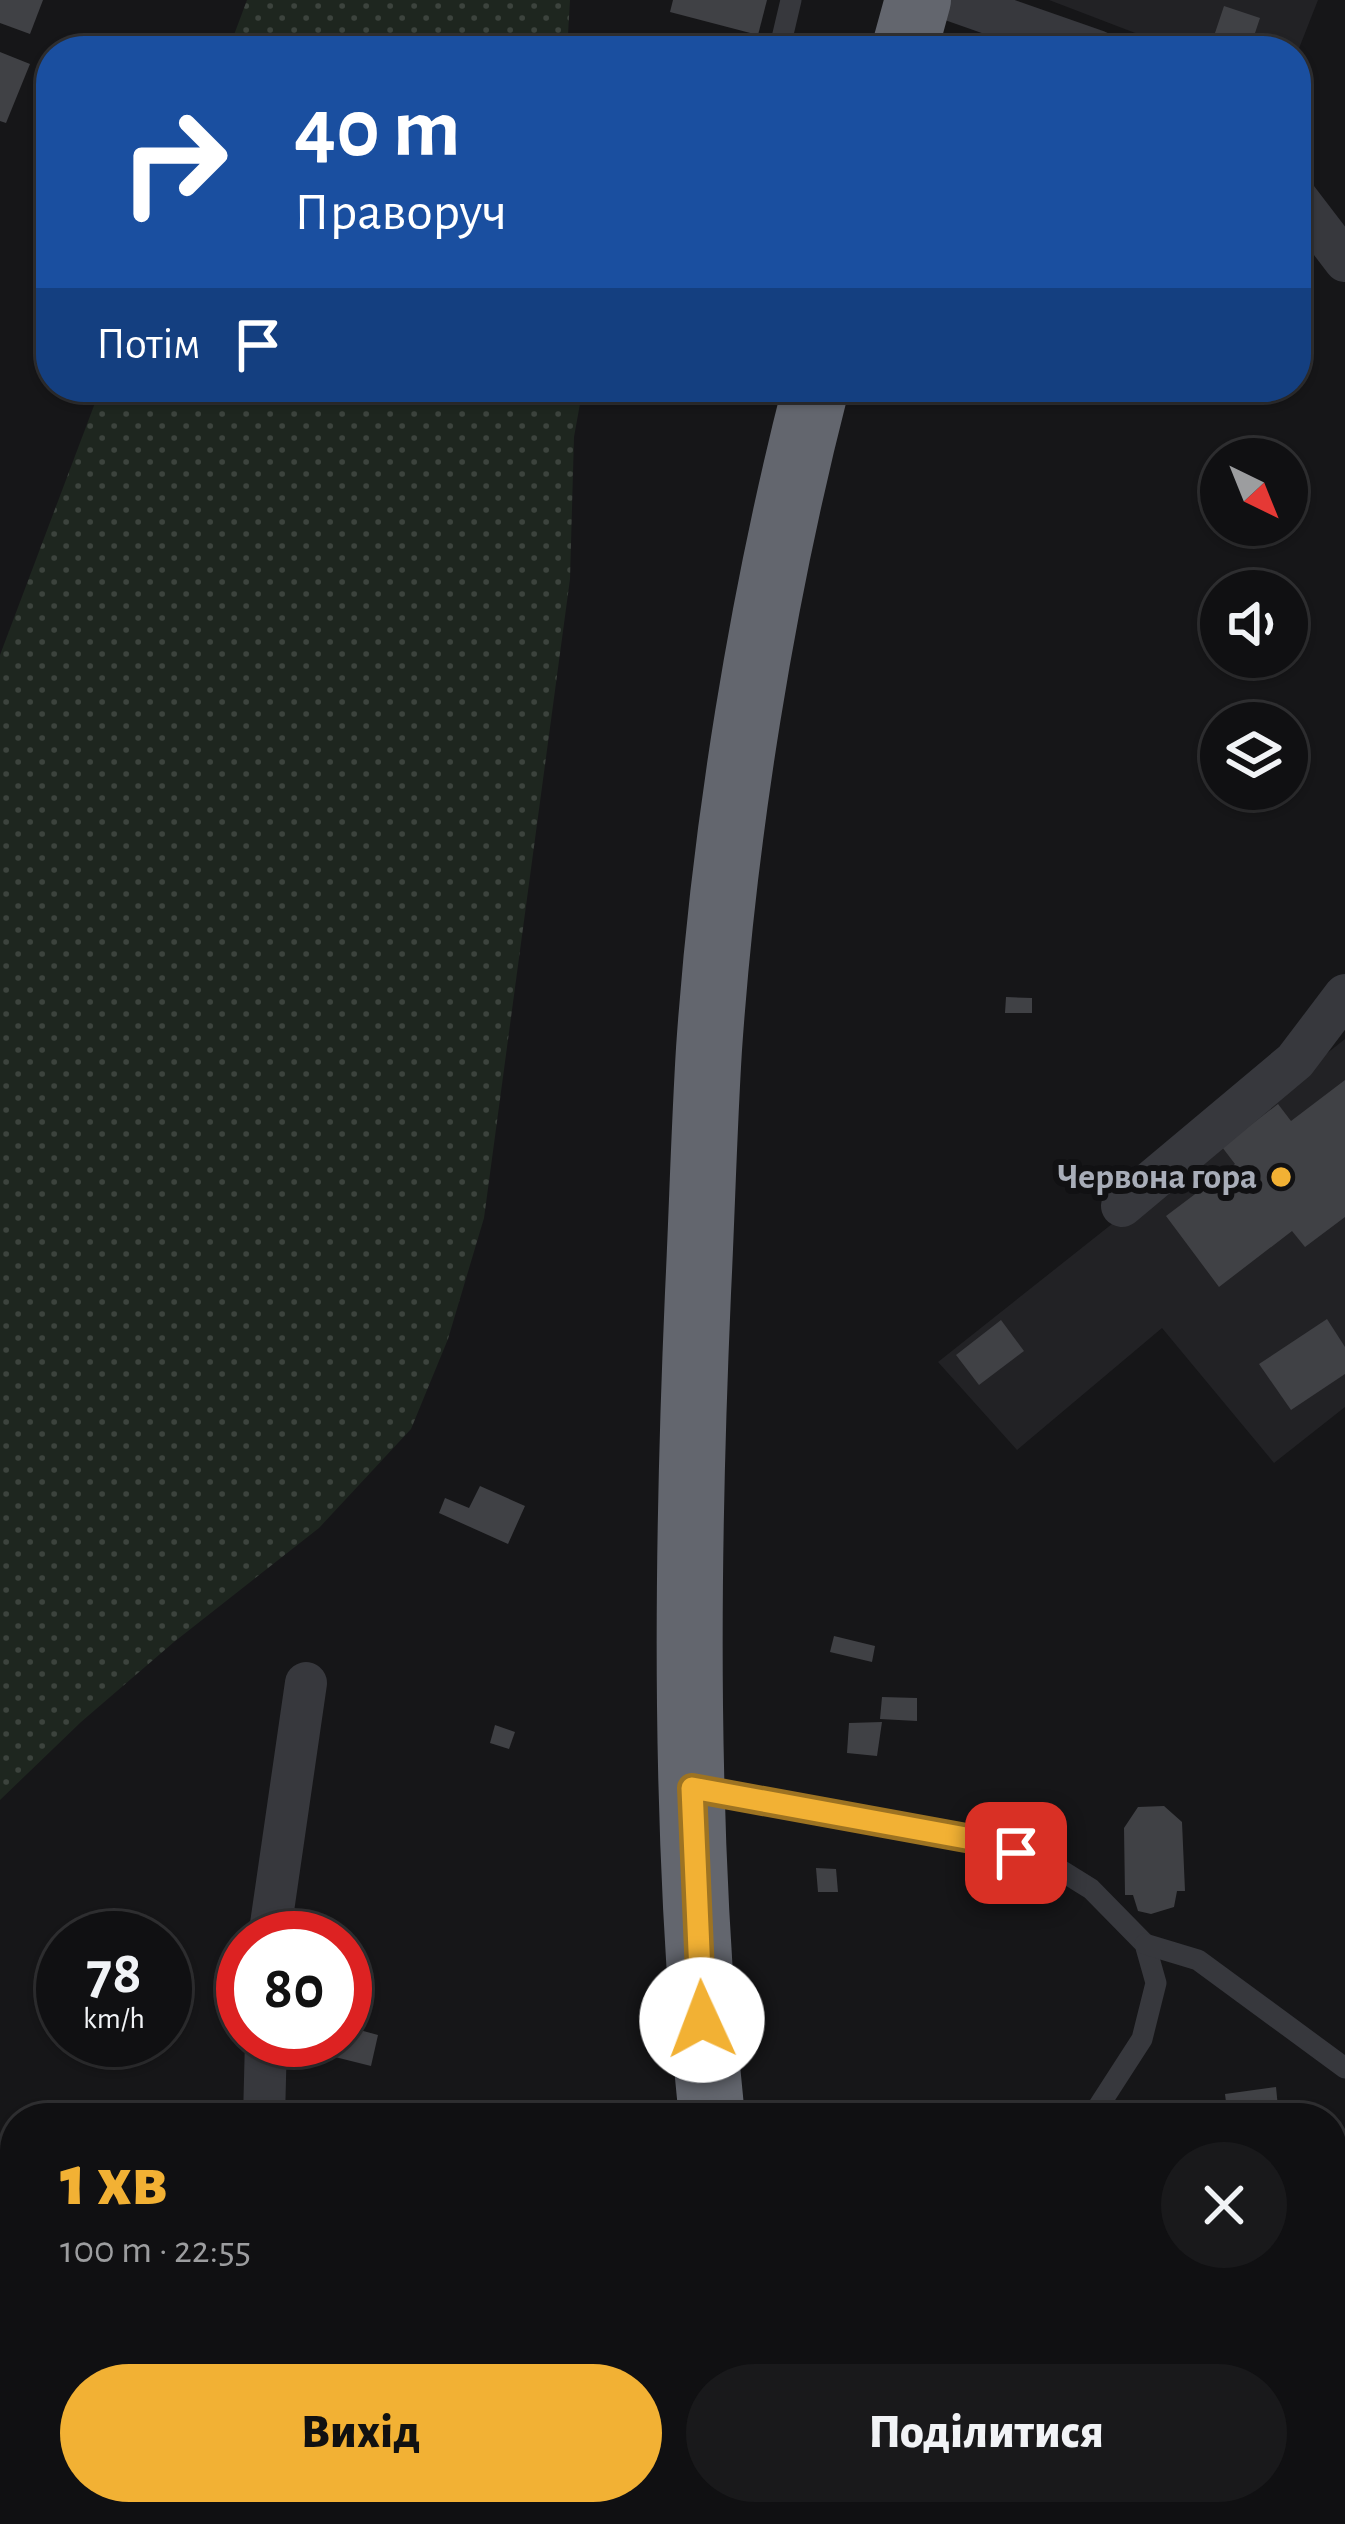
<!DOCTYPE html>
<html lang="uk">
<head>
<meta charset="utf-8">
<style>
  :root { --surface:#101012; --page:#19191b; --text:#f1f3f6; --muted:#9c9d9f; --line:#303032; --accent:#f2b134 }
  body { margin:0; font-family:"Alegreya Sans",sans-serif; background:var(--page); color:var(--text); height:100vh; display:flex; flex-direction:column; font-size:45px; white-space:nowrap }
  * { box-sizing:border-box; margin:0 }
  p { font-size:39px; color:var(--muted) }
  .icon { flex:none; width:66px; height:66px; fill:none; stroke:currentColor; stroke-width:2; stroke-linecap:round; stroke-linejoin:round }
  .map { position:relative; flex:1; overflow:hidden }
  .drawer { position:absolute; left:0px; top:2103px; width:1347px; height:423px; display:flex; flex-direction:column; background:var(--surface); border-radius:48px 48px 0 0; box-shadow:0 3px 9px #0004,0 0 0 3px var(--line) }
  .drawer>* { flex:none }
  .hud { position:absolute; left:36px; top:36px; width:1275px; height:366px; border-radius:48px; box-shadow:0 3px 9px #0004,0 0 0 3px var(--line); background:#1a4fa0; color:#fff; overflow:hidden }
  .needle { width:78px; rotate:137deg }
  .buttons { position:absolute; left:1200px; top:438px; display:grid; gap:24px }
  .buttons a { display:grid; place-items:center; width:108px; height:108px; border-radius:50%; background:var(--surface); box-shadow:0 3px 9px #0004,0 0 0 3px var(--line); font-size:60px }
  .speed { position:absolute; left:36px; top:1911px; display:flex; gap:24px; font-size:60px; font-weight:700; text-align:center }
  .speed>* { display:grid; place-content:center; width:156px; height:156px; border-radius:50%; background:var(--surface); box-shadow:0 3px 9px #0004,0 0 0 3px var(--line); line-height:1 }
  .speed small { font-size:30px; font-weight:400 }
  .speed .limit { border:18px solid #d22; background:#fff; color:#111 }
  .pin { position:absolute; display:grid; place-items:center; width:102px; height:102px; color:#fff; margin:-51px; border-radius:24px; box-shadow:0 6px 18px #0006 }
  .me { position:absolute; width:132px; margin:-66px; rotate:358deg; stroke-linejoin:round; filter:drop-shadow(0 0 9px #0008) }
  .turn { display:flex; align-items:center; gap:42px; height:252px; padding:0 60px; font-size:54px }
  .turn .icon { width:156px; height:156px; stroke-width:2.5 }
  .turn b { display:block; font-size:84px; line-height:102px }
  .then { display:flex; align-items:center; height:114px; padding:0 60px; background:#0003; gap:24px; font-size:45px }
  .round { display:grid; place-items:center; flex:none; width:126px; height:126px; border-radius:63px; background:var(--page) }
  .summary { display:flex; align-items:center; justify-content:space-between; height:204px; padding:0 60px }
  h1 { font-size:72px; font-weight:800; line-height:90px; color:var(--accent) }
  .cta { display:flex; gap:24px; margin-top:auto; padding:24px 60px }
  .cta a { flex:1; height:138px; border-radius:72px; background:var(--accent); color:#111; font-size:48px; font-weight:800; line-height:138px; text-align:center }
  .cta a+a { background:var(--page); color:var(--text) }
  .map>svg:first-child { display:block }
  .built { fill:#222225 }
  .grass { fill:url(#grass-dots) }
  .forest { fill:url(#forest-crowns) }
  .building { fill:#404145 }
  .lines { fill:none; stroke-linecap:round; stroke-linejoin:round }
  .lane { stroke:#37383d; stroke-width:21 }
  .street { stroke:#37383d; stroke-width:42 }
  .highway { stroke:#63666e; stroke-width:66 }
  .route-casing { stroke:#9d7322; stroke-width:30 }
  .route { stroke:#f2b134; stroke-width:21 }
  .poi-dot { fill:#f2b134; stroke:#111113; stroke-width:4.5 }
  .labels { text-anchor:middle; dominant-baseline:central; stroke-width:12; stroke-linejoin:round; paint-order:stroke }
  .poi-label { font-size:36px; font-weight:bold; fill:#a8adb8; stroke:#111113; text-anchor:end }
</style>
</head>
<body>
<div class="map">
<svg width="1345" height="2524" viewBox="0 0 1345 2524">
  <defs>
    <pattern id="grass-dots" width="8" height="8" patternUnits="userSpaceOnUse" patternTransform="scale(3)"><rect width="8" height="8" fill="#1e261f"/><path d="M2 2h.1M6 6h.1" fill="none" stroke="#3c433d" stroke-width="1.8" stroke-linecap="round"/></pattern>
    <pattern id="forest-crowns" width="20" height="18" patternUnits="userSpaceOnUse" patternTransform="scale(3)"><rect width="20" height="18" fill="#1e261f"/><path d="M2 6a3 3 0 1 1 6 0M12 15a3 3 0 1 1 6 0" fill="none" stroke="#3c433d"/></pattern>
  </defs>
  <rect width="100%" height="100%" fill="#161618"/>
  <!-- built -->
  <g class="built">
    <polygon points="1049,0 1318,0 1296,56 1296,51 1162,51 1164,44"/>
    <polygon points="1345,1039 1345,1407 1274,1463 1162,1328 1017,1450 938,1362"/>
  </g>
  <!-- grass -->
  <g class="grass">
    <polygon points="247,0 570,0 567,51 228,51"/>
    <polygon points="101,387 583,387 574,437 570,579 484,1218 448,1339 411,1429 319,1528 174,1642 81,1722 0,1800 0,655"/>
  </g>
  <!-- forest -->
  <polygon class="forest" points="1345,2468 1345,2524 1076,2524 1129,2511 1332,2511 1332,2475"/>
  <!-- building -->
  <g class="building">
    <polygon points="0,0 43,0 30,34 0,23"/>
    <polygon points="673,0 767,0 758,35 670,12"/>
    <polygon points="1224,6 1260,18 1249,51 1213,39"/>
    <polygon points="0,52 30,64 6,123 0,121"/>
    <polygon points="1006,997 1032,998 1032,1013 1005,1013"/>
    <polygon points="1345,1080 1345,1217 1305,1247 1292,1231 1219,1287 1166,1216 1235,1164 1222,1147 1278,1104 1291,1121"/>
    <polygon points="1327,1319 1345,1347 1345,1374 1291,1410 1259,1364"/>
    <polygon points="1001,1320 1024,1351 979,1385 956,1355"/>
    <polygon points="480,1486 525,1506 508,1544 439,1513 445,1498 469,1508"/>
    <polygon points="834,1636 875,1646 872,1662 830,1652"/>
    <polygon points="882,1697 917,1698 917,1721 880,1719"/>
    <polygon points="882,1722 877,1756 847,1753 849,1723"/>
    <polygon points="495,1725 515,1732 509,1749 490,1743"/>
    <polygon points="1164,1806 1182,1822 1185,1891 1177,1891 1174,1907 1151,1914 1138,1911 1133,1895 1125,1895 1124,1828 1138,1807"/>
    <polygon points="816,1868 836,1869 838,1892 818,1892"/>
    <polygon points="345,2026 378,2035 371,2066 291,2046 292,2040 345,2040"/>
    <polygon points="1276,2087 1279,2118 1228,2118 1225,2094"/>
    <polygon points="1332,2263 1345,2315 1345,2406 1332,2410"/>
    <polygon points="180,2511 230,2511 233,2524 178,2524 175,2512"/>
  </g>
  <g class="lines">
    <!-- lane -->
    <g class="lane">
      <polyline points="779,51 791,0"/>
      <polyline points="699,1789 977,1840 1054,1866 1091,1889 1145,1944 1156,1983 1142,2039 1091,2118"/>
      <polyline points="1145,1944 1198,1960 1345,2068"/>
    </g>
    <!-- street -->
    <g class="street">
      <polyline points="951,0 1097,51"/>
      <polyline points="1296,197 1345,261"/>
      <polyline points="1122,1206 1295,1061 1345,995"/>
      <polyline points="269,1938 306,1683"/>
      <polyline points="264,2118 266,2040"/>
      <polyline points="260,2511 263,2524"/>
    </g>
    <!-- highway -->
    <g class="highway">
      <polyline points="904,51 918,0"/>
      <path d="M 712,2118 C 684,1845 686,1568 698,1293 C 702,1212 704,1130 709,1049 C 724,832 762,597 816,387"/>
      <polyline points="765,2511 768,2524"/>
    </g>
  </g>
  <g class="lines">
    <!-- route casing -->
    <g class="route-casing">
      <polyline id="route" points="702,2020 692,1788 977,1840 1016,1853"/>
    </g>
    <!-- route -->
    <use href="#route" class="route"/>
  </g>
  <!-- markers -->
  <circle class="poi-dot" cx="1281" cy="1177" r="12"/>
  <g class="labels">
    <!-- poi labels -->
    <g class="poi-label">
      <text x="1257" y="1177">Червона гора</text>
    </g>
  </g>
</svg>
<div class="buttons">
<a><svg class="needle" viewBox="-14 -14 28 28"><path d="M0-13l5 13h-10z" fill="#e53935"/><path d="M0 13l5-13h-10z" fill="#9c9d9f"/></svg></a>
<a><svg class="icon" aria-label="sound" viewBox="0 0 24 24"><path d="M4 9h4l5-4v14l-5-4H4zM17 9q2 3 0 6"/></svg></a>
<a><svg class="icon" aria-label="layers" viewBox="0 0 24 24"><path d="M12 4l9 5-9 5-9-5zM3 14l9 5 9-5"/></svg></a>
</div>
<div class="speed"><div>78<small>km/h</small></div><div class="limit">80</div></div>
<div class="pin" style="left:1016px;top:1853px;background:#d93025"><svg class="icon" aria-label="arrive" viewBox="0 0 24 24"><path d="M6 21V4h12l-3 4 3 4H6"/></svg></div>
<svg class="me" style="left:702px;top:2020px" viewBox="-20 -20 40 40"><circle r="19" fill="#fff"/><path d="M0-13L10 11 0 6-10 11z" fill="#f2b134"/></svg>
<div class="hud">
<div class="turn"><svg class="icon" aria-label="right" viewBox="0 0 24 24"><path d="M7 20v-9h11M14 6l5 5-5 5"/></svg><div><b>40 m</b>Праворуч</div></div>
<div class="then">Потім<svg class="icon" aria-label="arrive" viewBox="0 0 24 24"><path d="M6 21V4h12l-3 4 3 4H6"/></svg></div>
</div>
<section class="drawer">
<div class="summary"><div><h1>1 хв</h1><p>100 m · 22:55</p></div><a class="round"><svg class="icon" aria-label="close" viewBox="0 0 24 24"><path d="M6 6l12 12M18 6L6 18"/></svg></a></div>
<div class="cta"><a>Вихід</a><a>Поділитися</a></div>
</section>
</div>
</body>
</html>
